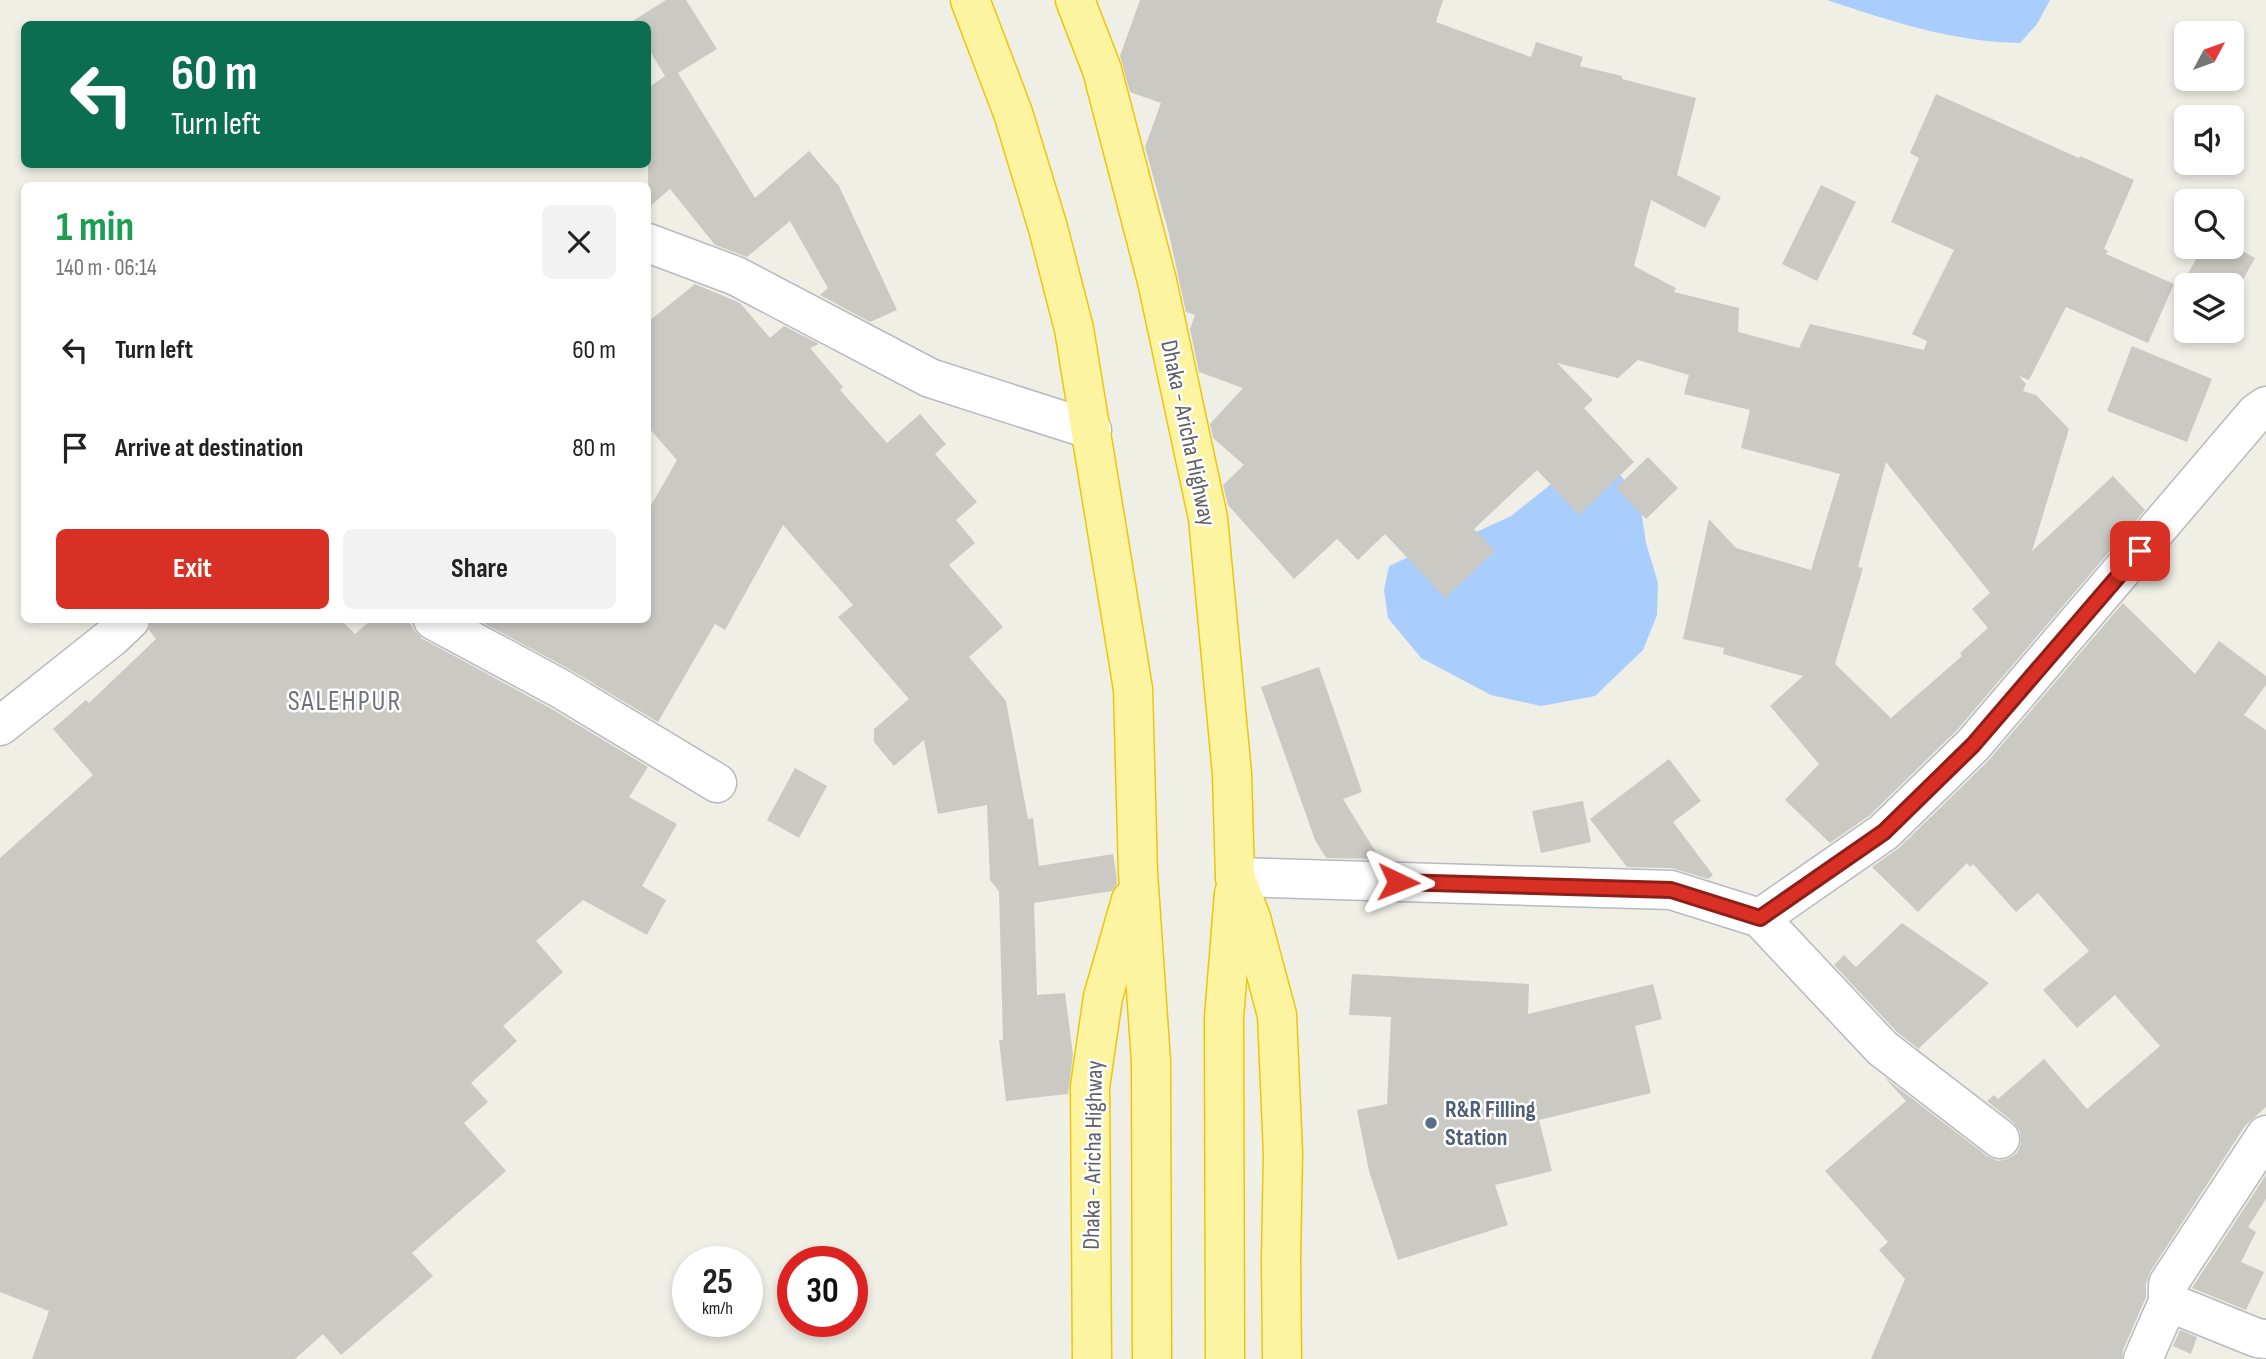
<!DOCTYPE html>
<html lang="en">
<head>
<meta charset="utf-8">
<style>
  :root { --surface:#fff; --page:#f2f2f2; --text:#222; --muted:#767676; --accent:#d93025 }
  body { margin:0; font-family:"Sofia Sans Condensed",sans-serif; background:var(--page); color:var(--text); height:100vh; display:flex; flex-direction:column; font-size:26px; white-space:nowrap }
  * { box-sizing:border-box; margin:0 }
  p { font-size:23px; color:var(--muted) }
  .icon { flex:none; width:38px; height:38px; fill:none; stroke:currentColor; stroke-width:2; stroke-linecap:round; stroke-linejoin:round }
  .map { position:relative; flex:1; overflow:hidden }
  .panel { position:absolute; left:21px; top:182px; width:630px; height:441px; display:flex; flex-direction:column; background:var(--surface); border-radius:10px; box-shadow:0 4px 10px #0003 }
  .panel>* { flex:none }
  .guide { position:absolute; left:21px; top:21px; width:630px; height:147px; border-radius:10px; box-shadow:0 4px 10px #0003; background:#0b6e4f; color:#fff; overflow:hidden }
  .needle { width:46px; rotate:49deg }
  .fabs { position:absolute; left:2174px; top:21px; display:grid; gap:14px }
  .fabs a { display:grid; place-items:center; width:70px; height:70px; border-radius:10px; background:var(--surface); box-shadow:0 4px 10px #0003; font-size:35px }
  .speed { position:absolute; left:672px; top:1246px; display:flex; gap:14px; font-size:35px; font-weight:700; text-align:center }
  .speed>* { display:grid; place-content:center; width:91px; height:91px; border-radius:50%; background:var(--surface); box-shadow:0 4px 10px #0003; line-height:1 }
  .speed small { font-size:18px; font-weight:400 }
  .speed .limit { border:10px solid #d22; background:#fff; color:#111 }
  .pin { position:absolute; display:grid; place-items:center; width:60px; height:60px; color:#fff; margin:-30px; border-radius:14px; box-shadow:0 4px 10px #0006 }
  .me { position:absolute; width:77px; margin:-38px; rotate:92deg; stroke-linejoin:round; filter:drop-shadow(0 0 5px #0008) }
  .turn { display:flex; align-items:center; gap:24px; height:147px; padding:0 35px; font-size:32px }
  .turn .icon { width:91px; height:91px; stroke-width:2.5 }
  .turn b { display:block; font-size:49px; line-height:60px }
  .round { display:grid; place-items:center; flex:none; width:74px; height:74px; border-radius:10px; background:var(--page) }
  .headline { display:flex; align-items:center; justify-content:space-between; height:119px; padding:0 35px }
  h1 { font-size:42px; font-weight:700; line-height:52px; color:#1e9e55 }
  .action { display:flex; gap:14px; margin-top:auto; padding:14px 35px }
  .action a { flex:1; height:80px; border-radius:10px; background:var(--accent); color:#fff; font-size:28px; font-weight:700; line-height:80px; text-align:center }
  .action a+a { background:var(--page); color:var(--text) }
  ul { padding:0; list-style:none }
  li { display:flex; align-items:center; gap:21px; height:98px; padding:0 35px }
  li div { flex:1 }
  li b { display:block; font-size:26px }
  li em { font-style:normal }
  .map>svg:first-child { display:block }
  .water { fill:#a9cdfd }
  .building { fill:#cbc9c3; fill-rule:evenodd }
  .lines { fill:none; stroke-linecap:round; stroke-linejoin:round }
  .minor-casing { stroke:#b8babf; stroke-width:41 }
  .trunk-casing { stroke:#efc606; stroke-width:41 }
  .minor { stroke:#fff; stroke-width:38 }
  .trunk { stroke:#fcf4a0; stroke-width:38 }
  .route-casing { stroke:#8d1f18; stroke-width:18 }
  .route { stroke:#d93025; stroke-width:12 }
  .service-dot { fill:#5c6f8a; stroke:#fff; stroke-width:2.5 }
  .labels { text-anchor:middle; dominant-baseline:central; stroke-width:5; stroke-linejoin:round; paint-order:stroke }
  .street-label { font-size:24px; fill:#5e6066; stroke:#fff }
  .service-label { font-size:24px; font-weight:bold; fill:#4e5e75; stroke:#fff; text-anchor:start }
  .quarter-label { font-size:28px; letter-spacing:2px; fill:#6f7278; stroke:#fff }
</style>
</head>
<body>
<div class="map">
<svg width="2266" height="1359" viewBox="0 0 2266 1359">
  <rect width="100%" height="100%" fill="#efefe6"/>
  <!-- water -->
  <g class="water">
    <path d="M 1827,0 L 2050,0 L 2037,24 L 2020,43 C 1953,42 1890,21 1827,0 Z"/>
    <polygon points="1615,469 1639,497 1646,543 1658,583 1657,615 1643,650 1595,696 1541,706 1491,695 1421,658 1388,618 1384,590 1389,566 1413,555 1459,540 1511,516 1555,481"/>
  </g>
  <!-- building -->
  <g class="building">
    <polygon points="666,0 686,0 717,49 678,73 755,198 809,151 839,186 897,310 870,322 820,295 828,288 790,221 747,257 715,245 670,189 648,208 648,88 665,76 648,48 648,24 633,24 631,22"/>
    <path d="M 1140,0 L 1443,0 L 1436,22 L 1531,57 L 1536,42 L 1583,57 L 1580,66 L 1622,76 L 1622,79 L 1696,98 L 1677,175 L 1721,197 L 1705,228 L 1651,200 L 1634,266 L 1676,288 L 1674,292 L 1739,308 L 1738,332 L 1799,348 L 1810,324 L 1924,350 L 1927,341 L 1912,334 L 1954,250 L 1891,222 L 1919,158 L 1910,153 L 1936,94 L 2079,158 L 2080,156 L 2134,180 L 2104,249 L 2108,251 L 2106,254 L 2174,284 L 2148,343 L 2066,307 L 2029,380 L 2019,376 L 2026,384 L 2023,391 L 2036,395 L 2069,429 L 2032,551 L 2113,476 L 2145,510 L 1957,730 L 1870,815 L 1830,843 L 1785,800 L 1819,764 L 1770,706 L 1803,676 L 1723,654 L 1724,648 L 1683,639 L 1709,519 L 1736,548 L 1811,570 L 1840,474 L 1741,448 L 1750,410 L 1684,394 L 1689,375 L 1638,360 L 1618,378 L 1557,363 L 1593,400 L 1584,408 L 1634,462 L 1579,515 L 1537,470 L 1474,529 L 1495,551 L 1445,598 L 1385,534 L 1358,560 L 1337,539 L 1294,579 L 1228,505 L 1223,485 L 1244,465 L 1213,438 L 1210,424 L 1243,388 L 1199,372 L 1190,329 L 1195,315 L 1186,312 L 1169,234 L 1145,147 L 1161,103 L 1130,92 L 1120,56 ZM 1886,462 L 1990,593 L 1972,609 L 1988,628 L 1960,653 L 1962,656 L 1891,718 L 1835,664 L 1863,568 L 1858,567 Z"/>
    <polygon points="1821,185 1856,202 1817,281 1782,264"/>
    <polygon points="2203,247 2235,247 2255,258 2231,301 2231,285 2186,285 2186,293 2179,289"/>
    <polygon points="695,284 740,303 770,338 784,326 819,344 810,348 843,387 840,390 887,443 920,414 946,444 935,454 977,502 956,520 975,543 949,565 1003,627 969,657 1006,701 1028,819 1033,818 1039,866 1113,854 1116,873 1117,884 1112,891 1034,903 1037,995 1065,993 1073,1055 1068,1094 1006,1101 999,1040 1003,1040 999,891 990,880 987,805 938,814 924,740 894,766 874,742 874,729 909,699 838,617 853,605 783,525 725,630 715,624 658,722 571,670 478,620 648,620 648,511 677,460 648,427 648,322"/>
    <polygon points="2132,346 2212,379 2187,442 2107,411"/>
    <polygon points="1648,457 1678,488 1646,519 1616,488"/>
    <polygon points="2123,603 2195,674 2219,641 2266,676 2266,685 2244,715 2266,730 2266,1107 2245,1126 2150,1272 2146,1283 2146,1297 2123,1350 2122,1359 1871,1359 1905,1279 1879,1250 1888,1242 1825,1171 1906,1101 1884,1077 1987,1156 1998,1161 2008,1159 2017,1153 2021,1143 2020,1131 2013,1122 1987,1101 1994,1095 1998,1099 2044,1059 2087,1109 2160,1046 2115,995 2077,1028 2043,990 2089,951 2038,893 2016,912 1973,864 1970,867 1967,863 1918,912 1872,867 1899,848 1988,761"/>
    <polygon points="151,620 341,620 355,634 371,620 408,620 415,632 423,639 550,708 648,767 629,797 677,824 642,886 666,900 647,935 583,900 536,941 563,972 503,1026 517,1041 471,1083 488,1102 464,1123 506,1171 412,1253 433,1276 341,1355 323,1334 295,1359 32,1359 49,1311 0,1292 0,858 93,775 53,729 86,700 89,703 156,639 149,630"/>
    <polygon points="1319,667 1362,792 1343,799 1380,859 1326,858 1315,840 1261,687"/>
    <polygon points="1669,759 1701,801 1673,822 1713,875 1708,879 1672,868 1627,867 1590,819"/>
    <polygon points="795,768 827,786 799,838 767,820"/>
    <polygon points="1583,801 1591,842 1541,853 1532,811"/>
    <polygon points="1902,923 1989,983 1919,1048 1920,1050 1897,1032 1834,965 1844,955 1856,967"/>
    <polygon points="1352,974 1529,984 1528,1014 1653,984 1662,1019 1635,1026 1651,1093 1539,1120 1552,1171 1495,1185 1508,1225 1398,1260 1369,1171 1357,1110 1387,1104 1391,1017 1349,1015"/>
    <polygon points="2266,1175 2266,1199 2248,1227 2256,1232 2241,1262 2264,1272 2246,1310 2192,1288"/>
    <polygon points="2180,1330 2197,1337 2191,1354 2173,1346"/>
  </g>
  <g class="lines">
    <!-- minor casing -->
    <g class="minor-casing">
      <g id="minor">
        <polyline points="648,243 736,276 930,378 1092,430"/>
        <polyline points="433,620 561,689 717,783"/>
        <polyline points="0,726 112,637 130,620"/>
        <polyline points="1235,877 1671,890 1760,918 1884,832 1973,745 2256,413 2266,406"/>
        <polyline points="1760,918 1882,1048 2000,1139"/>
        <polyline points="2168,1302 2257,1338 2266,1339"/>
        <polyline points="2143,1359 2168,1302 2168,1284 2266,1135"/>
      </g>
    </g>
    <!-- trunk casing -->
    <g class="trunk-casing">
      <g id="trunk">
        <polyline points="970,0 1013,113 1048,228 1074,329 1133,689 1138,873 1151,1062 1152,1359"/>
        <polyline points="1075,0 1102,70 1157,281 1208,518 1232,774 1235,877 1251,918 1277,1015 1283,1153 1281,1259 1282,1359"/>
        <polyline points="1092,1359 1090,1087 1103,997 1131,900"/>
        <polyline points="1225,1359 1224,1018 1234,893"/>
      </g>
    </g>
    <!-- minor -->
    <use href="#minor" class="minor"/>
    <!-- trunk -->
    <use href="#trunk" class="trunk"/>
  </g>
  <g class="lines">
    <!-- route casing -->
    <g class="route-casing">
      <polyline id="route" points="1398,882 1671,890 1760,918 1884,832 1973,745 2140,551"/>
    </g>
    <!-- route -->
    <use href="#route" class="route"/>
  </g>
  <!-- markers -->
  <circle class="service-dot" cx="1431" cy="1123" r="7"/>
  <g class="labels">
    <!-- street labels -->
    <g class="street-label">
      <text transform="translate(1188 433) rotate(78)">Dhaka - Aricha Highway</text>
      <text transform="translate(1093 1155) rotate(-89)">Dhaka - Aricha Highway</text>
    </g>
    <!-- service labels -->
    <g class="service-label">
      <text x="1445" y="1109">R&amp;R Filling<tspan x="1445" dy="28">Station</tspan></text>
    </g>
    <!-- quarter labels -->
    <g class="quarter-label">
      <text x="345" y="701">SALEHPUR</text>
    </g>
  </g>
</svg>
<div class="fabs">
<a><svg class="needle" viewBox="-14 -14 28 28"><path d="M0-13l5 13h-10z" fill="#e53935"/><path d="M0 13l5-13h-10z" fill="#767676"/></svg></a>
<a><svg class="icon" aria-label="sound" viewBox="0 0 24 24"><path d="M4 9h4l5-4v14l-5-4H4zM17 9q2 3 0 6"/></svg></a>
<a><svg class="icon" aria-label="search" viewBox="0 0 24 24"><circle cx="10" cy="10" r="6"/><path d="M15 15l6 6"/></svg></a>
<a><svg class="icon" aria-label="layers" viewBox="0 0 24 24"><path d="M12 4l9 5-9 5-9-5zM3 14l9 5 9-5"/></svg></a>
</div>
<div class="speed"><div>25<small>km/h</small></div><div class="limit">30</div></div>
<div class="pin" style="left:2140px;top:551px;background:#d93025"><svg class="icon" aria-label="arrive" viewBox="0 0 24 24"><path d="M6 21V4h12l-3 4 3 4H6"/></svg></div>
<svg class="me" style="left:1398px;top:882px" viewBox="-20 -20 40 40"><path d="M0-17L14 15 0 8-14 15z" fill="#d93025" stroke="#fff" stroke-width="4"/></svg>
<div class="guide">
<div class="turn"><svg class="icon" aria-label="left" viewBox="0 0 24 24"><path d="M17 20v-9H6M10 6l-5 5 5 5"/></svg><div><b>60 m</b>Turn left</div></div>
</div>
<section class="panel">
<div class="headline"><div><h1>1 min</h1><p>140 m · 06:14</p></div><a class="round"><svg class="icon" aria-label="close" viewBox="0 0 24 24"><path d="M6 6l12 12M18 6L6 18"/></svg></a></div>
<ul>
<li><svg class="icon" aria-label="left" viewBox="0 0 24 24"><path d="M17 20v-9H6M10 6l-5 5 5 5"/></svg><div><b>Turn left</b></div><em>60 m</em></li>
<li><svg class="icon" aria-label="arrive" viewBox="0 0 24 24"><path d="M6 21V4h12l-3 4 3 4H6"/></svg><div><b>Arrive at destination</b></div><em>80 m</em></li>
</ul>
<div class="action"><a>Exit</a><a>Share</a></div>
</section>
</div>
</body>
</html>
